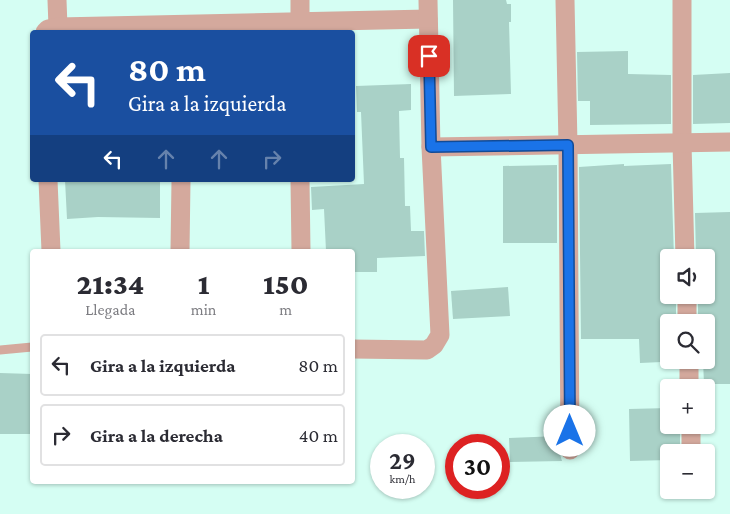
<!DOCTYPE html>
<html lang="es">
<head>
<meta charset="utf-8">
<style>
  :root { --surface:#fff; --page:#f2f2f3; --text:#2b2b33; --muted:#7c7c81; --line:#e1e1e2 }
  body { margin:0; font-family:"Crimson Pro",serif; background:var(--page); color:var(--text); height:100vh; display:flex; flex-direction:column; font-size:19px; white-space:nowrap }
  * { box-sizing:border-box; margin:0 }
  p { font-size:16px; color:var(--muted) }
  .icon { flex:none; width:28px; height:28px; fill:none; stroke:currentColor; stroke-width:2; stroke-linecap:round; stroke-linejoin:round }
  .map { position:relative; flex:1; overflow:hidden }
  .sheet { position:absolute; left:30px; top:249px; width:325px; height:235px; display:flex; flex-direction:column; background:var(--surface); border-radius:5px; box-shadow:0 1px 4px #0004 }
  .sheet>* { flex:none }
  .hud { position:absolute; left:30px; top:30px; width:325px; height:152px; border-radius:5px; box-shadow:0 1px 4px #0004; background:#1a4fa0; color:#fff; overflow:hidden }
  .controls { position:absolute; left:660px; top:249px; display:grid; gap:10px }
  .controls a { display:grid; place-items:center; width:55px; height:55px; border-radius:5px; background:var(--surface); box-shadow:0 1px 4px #0004; font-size:25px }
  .speed { position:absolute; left:370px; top:434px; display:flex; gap:10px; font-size:25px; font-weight:700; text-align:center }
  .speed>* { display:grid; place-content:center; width:65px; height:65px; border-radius:50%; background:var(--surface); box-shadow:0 1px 4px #0004; line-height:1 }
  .speed small { font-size:12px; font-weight:400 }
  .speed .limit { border:8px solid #d22; background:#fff; color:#111 }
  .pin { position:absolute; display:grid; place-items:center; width:42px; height:42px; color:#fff; margin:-21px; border-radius:10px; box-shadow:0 2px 8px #0006 }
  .me { position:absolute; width:55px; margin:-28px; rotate:0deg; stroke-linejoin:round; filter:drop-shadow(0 0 4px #0008) }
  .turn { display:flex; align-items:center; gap:18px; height:105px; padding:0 15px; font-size:22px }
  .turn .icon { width:65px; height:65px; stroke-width:2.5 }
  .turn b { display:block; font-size:35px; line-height:42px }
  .lanes { display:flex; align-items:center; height:48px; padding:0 15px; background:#0003; justify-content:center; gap:25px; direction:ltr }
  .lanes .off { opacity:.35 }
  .eta { display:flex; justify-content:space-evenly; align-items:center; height:85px; text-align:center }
  .eta b { font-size:30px; font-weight:800; line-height:35px }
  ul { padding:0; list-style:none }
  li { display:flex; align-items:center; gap:15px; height:62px; margin:0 10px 8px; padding:0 5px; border:2px solid var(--line); border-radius:5px }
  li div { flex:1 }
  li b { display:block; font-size:19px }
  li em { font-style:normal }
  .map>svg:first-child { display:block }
  .building { fill:#a9d1c7 }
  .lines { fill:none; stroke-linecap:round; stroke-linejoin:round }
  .service { stroke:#d4a99d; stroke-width:9 }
  .minor { stroke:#d4a99d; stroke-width:19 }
  .route-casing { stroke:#114b97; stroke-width:12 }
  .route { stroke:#1a73e8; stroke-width:9 }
</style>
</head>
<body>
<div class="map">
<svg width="730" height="514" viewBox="0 0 730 514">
  <rect width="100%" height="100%" fill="#d5fef3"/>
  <!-- building -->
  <g class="building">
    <polygon points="453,0 506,0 507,4 511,4 511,22 509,22 511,94 454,96"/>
    <polygon points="628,51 628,74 671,75 671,124 590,125 590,101 578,101 577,52"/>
    <polygon points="730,73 730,123 693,124 693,75"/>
    <polygon points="411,84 411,110 399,111 400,158 404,158 405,206 410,206 411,231 424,231 425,256 377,258 377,272 352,272 352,251 326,251 324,209 312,210 311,187 364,184 361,112 357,112 356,86"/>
    <polygon points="624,164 624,166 671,164 674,258 669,258 669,295 676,295 676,322 669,322 669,338 660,338 662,362 640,363 639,339 581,339 579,167"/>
    <polygon points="557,165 557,243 503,243 503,166"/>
    <polygon points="65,180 160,180 160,218 98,217 67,219"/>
    <polygon points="730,212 730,384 704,384 703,360 706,360 706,322 698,322 698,295 706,295 706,258 696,258 695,213"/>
    <polygon points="508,287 510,316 453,319 451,291"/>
    <polygon points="0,373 32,374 32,434 0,434"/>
    <polygon points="669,408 669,425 680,425 680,452 669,452 669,460 630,461 629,409"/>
    <polygon points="559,436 559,451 562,461 510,462 509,438"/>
  </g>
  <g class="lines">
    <!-- service -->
    <polyline class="service" points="0,350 32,347"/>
    <!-- minor -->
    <g class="minor">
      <polyline points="57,0 58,27"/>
      <polyline points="565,0 568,145 570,450"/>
      <polyline points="682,0 682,143 685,258"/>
      <polyline points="45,32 48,29 58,27 428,19"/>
      <polyline points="300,32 300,0"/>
      <polyline points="431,147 730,142"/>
      <polyline points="48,180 51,251"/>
      <polyline points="300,180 301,251"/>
      <polyline points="180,251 181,180"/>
      <polyline points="687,295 687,322"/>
      <polyline points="352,349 427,350 434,345 440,335 431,147 428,0"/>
      <polyline points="689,360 689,388"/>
      <polyline points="691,425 691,452"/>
    </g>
  </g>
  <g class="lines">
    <!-- route casing -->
    <g class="route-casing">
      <polyline id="route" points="429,56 431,147 568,145 570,431"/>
    </g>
    <!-- route -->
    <use href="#route" class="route"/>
  </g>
</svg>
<div class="controls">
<a><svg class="icon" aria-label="sound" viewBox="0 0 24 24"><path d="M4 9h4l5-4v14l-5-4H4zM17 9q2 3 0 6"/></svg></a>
<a><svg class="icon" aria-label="search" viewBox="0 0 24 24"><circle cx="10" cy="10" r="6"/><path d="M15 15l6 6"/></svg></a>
<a>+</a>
<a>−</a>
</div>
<div class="speed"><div>29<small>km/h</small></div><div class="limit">30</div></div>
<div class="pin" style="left:429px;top:56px;background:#d93025"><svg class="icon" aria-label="arrive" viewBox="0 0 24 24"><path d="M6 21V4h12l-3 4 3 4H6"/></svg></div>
<svg class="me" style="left:570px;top:431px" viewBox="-20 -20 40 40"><circle r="19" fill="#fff"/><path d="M0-13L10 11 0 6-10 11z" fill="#1a73e8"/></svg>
<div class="hud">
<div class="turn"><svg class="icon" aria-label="left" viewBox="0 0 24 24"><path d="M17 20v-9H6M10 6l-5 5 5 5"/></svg><div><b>80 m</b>Gira a la izquierda</div></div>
<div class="lanes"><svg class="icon" aria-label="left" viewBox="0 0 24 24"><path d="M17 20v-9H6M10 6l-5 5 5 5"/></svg><svg class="icon off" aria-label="ahead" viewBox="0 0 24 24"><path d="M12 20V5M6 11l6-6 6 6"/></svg><svg class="icon off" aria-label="ahead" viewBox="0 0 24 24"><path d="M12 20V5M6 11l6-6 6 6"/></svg><svg class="icon off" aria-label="right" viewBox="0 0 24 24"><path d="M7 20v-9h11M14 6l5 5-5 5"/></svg></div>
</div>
<section class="sheet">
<div class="eta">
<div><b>21:34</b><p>Llegada</p></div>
<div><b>1</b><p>min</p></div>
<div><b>150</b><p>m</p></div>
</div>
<ul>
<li><svg class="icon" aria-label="left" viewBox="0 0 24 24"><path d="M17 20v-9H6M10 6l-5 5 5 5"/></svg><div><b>Gira a la izquierda</b></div><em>80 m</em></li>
<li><svg class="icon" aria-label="right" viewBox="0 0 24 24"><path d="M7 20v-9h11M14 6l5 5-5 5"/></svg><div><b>Gira a la derecha</b></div><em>40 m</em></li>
</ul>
</section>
</div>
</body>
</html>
